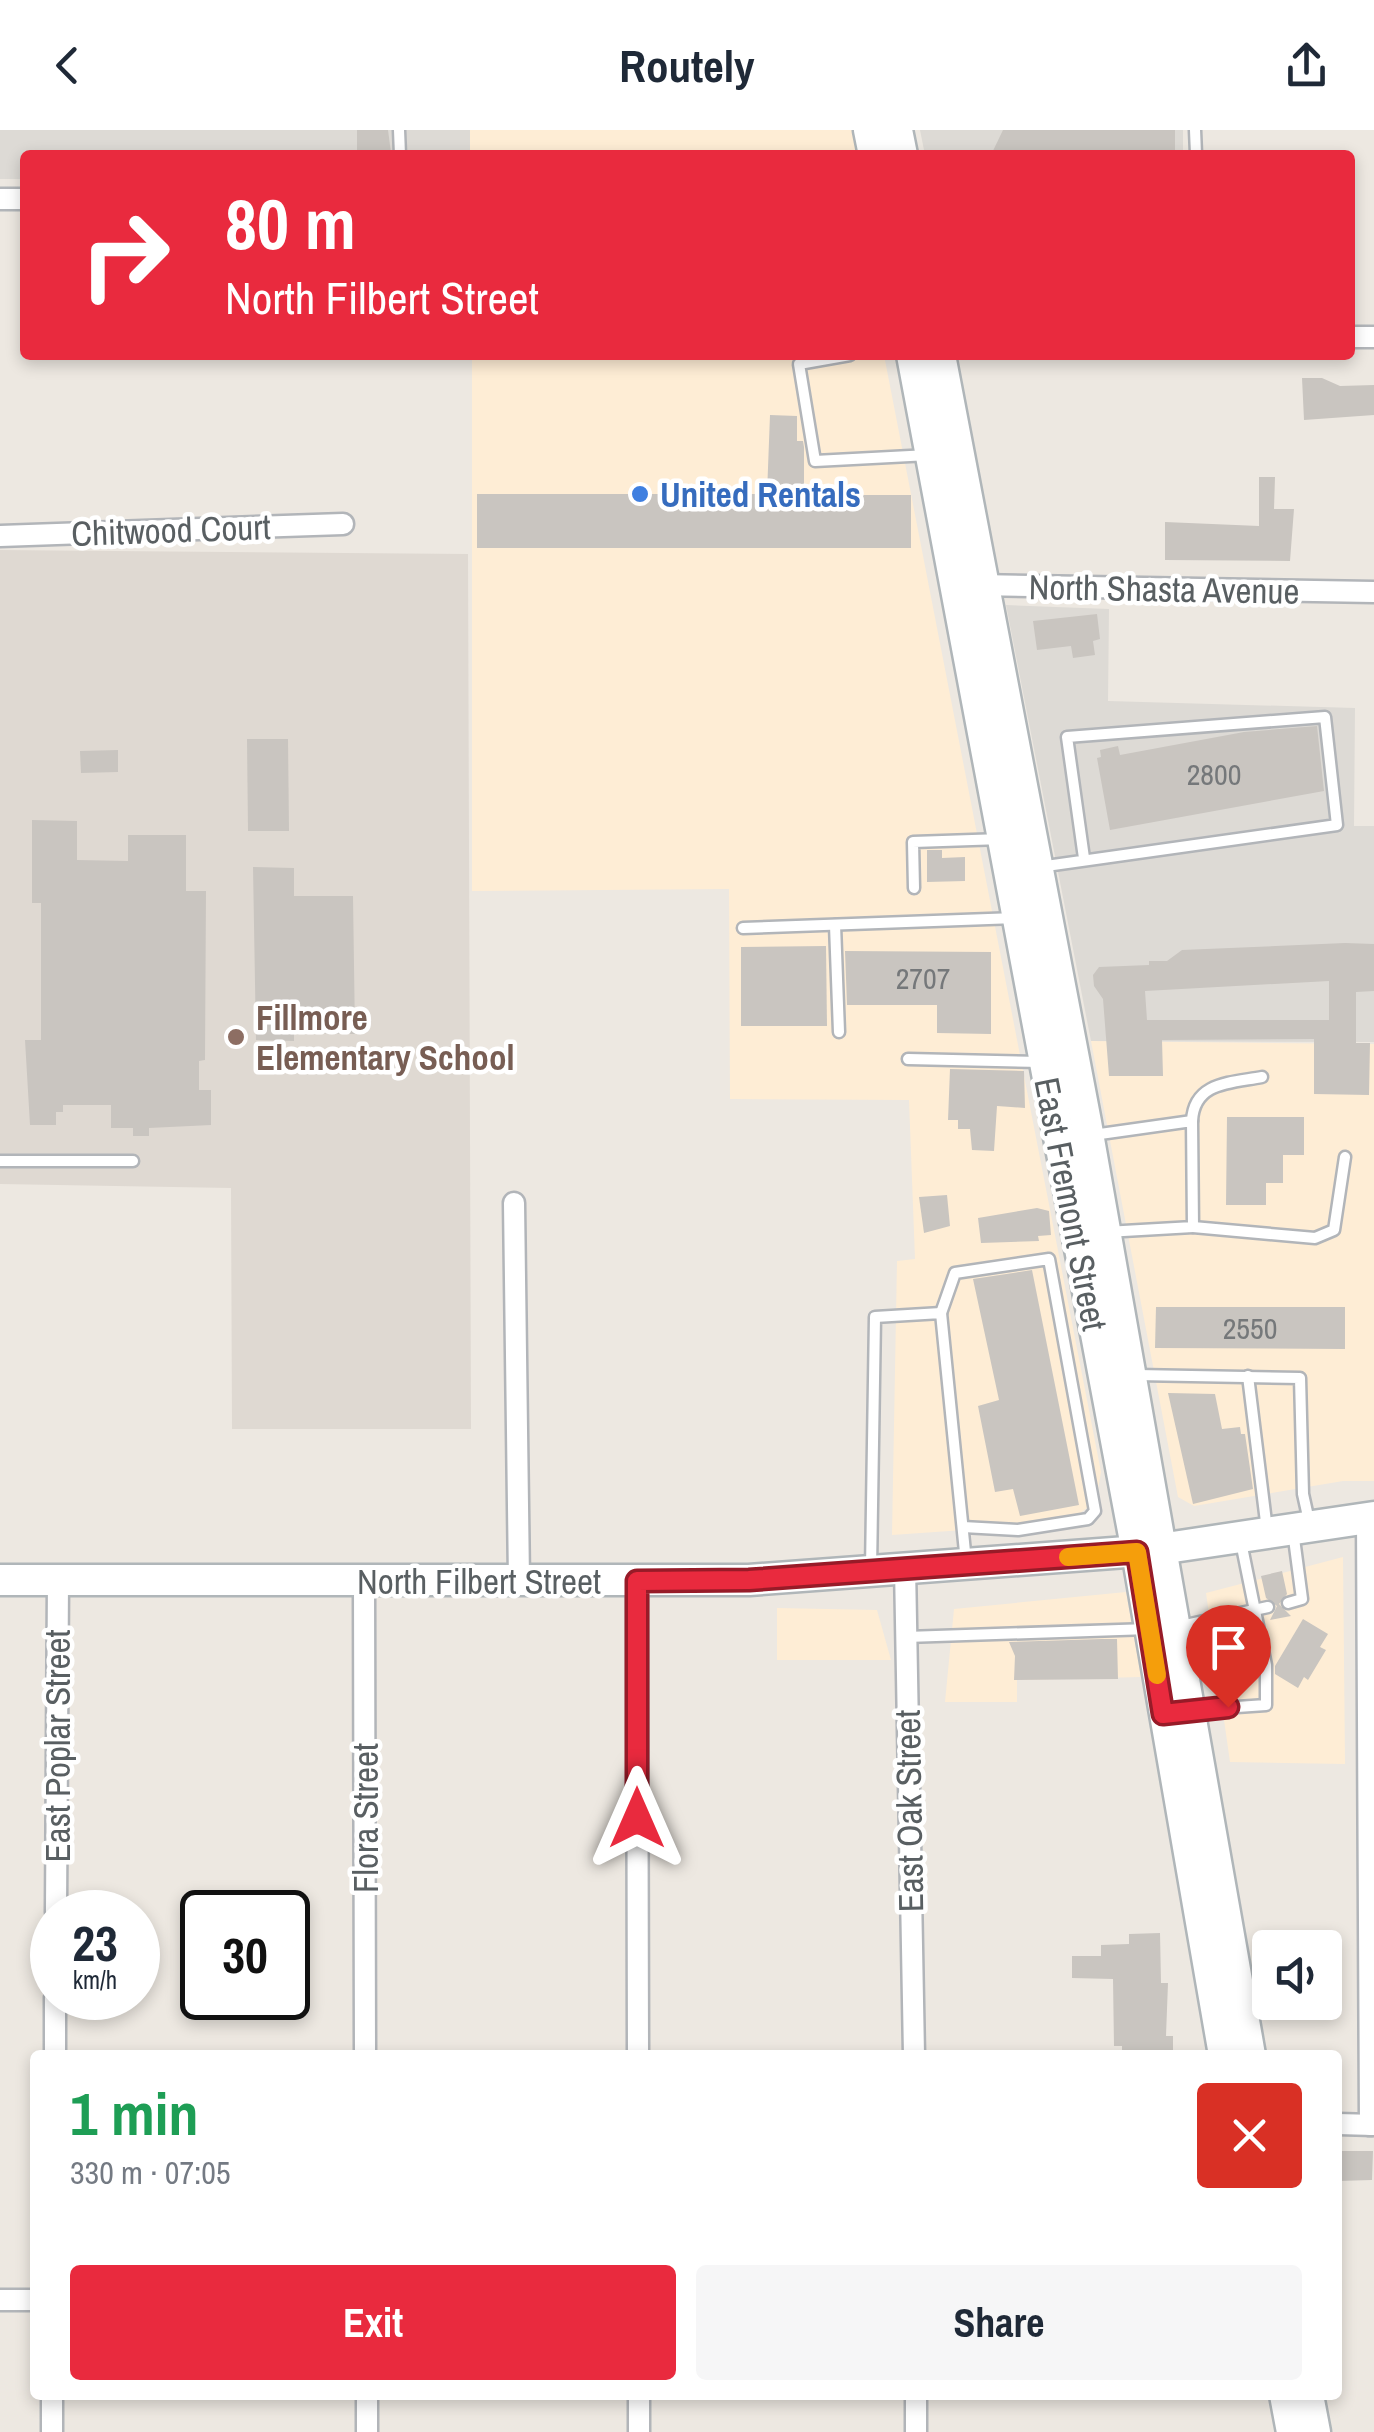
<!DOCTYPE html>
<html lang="en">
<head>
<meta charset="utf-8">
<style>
  :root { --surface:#fff; --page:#f6f6f7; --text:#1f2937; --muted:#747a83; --accent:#e92a3e }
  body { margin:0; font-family:"Archivo Narrow",sans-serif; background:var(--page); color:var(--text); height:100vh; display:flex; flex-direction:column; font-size:38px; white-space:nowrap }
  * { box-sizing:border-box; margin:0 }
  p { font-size:32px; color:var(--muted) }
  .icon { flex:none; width:55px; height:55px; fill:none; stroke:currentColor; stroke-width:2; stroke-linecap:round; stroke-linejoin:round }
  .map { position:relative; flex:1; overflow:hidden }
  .details { position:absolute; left:30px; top:1920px; width:1312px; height:350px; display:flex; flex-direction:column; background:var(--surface); border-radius:10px; box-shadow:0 5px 15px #0003 }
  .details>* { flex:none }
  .banner { position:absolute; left:20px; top:20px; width:1335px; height:210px; border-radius:10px; box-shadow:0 5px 15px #0003; background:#e92a3e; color:#fff; overflow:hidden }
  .fabs { position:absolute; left:1252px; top:1800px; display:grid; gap:20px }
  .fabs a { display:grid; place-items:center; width:90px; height:90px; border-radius:10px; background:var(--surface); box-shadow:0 5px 15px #0003; font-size:50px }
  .speed { position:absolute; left:30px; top:1760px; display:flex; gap:20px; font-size:50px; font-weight:700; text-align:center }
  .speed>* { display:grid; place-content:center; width:130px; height:130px; border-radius:50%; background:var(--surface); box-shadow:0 5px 15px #0003; line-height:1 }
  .speed small { font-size:25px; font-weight:400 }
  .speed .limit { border:5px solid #111; border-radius:15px; background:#fff; color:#111 }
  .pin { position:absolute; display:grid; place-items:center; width:85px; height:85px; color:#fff; margin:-102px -42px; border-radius:50% 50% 50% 0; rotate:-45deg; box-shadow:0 0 10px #0007 }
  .pin .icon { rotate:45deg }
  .me { position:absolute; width:110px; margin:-55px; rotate:0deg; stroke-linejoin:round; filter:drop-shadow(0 0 8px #0008) }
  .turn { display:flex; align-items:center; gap:35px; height:210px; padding:0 40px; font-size:45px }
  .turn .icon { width:130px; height:130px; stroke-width:2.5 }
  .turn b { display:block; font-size:70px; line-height:85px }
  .round { display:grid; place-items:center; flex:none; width:105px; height:105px; border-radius:10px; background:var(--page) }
  .overview { display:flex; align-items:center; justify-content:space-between; height:170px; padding:0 40px }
  h1 { font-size:60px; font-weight:700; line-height:75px; color:#1e9e55 }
  .action { display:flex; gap:20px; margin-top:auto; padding:20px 40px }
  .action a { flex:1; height:115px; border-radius:10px; background:var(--accent); color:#fff; font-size:40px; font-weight:700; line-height:115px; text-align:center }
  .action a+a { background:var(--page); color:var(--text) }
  header { display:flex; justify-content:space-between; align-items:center; height:130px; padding:0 40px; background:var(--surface); font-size:45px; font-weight:700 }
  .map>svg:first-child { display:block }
  .commercial { fill:#feedd5 }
  .industrial { fill:#dddad5 }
  .education { fill:#dfd9d2 }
  .building { fill:#c9c5c0; fill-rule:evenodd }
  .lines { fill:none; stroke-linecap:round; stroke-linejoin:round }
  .lane-casing { stroke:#b2b5b9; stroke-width:15 }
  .street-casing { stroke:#b2b5b9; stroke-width:25 }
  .secondary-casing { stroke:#b0b6b9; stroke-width:35 }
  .lane { stroke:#fff; stroke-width:10 }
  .street { stroke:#fff; stroke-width:20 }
  .secondary { stroke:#fff; stroke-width:30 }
  .route-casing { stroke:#971b28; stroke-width:25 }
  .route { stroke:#e92a3e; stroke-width:18 }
  .slow { stroke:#f59e0b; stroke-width:18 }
  .shop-dot { fill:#3f7fe0; stroke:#fff; stroke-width:4 }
  .education-dot { fill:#8d6e63; stroke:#fff; stroke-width:4 }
  .labels { text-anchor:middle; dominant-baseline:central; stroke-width:9; stroke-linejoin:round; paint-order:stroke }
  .number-label { font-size:30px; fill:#75787a }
  .shop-label { font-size:35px; font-weight:bold; fill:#366cbe; stroke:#fff; text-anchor:start }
  .street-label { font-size:35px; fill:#595f62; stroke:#fff }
  .education-label { font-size:35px; font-weight:bold; fill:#785e54; stroke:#fff; text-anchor:start }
</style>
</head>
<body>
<header><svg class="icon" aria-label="back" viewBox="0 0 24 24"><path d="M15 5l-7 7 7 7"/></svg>Routely<svg class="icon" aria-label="share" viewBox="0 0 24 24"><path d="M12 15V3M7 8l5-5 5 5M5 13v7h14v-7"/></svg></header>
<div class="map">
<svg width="1374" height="2302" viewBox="0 0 1374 2302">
  <rect width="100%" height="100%" fill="#ede8e1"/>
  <!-- commercial -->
  <g class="commercial">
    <polygon points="470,0 862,0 865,25 470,25"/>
    <polygon points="472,225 884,225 1101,1342 1096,1371 1067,1393 892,1405 897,1131 915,1129 909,970 730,969 729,759 472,761"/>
    <polygon points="1091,911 1374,914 1374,1351 1343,1351 1194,1376 1178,1367"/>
    <polygon points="1343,1427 1345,1634 1230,1632 1206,1463"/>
    <polygon points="1126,1462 1141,1547 1017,1550 1017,1572 945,1572 954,1479"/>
    <polygon points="777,1478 877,1480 891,1530 777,1530"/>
  </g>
  <!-- industrial -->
  <g class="industrial">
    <polygon points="0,0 470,0 470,25 25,25 25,49 0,49"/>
    <polygon points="920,0 1183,0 1183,25 925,25"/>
    <polygon points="1006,475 1109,479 1108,571 1355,578 1354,696 1374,696 1374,912 1091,911"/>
  </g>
  <!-- education -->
  <polygon class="education" points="0,420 468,424 471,1299 232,1299 231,1058 0,1054"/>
  <!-- building -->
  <g class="building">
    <polygon points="357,0 388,0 391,23 357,25"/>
    <polygon points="1003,0 1175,0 1175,25 991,25"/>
    <polygon points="1302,248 1322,248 1340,256 1374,255 1374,285 1304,290"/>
    <polygon points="770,285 797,286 797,311 803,311 804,317 804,365 911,365 911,418 477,418 477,364 767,364"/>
    <polygon points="1259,347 1275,347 1274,379 1294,379 1290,431 1165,430 1165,392 1259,396"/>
    <polygon points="1097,484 1100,509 1093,511 1095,525 1073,528 1071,516 1037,520 1033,491"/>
    <polygon points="1317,596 1324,661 1110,700 1097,628 1101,627 1100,620 1118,616 1120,625 1244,602"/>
    <polygon points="247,609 288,609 289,701 248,701"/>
    <polygon points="118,620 118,642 81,643 80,621"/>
    <polygon points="32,690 77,691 77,730 128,731 128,705 186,705 186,761 206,761 205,930 199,931 199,960 211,960 211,995 149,998 149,1006 133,1006 133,998 111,998 111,975 63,975 63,982 56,982 56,995 30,995 25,910 41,910 41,773 32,773"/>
    <polygon points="927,720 942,720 942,728 965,727 965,751 927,752"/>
    <polygon points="253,737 294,738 294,766 353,766 355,904 294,903 294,911 256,910"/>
    <path d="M 1345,813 L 1374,814 L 1374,861 L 1356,862 L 1356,913 L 1370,913 L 1369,965 L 1314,964 L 1314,909 L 1162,910 L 1163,946 L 1109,946 L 1103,869 L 1094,856 L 1093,845 L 1099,837 L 1149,835 L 1149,831 L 1167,831 L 1182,820 ZM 1329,851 L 1329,890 L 1147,890 L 1145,861 Z"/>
    <polygon points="826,816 827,896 741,896 741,817"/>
    <polygon points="845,821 991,822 991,904 937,903 937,875 847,875"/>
    <polygon points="950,939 1024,941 1025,978 997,976 994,1021 972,1020 970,999 958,999 958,990 948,990"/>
    <polygon points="1227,987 1304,987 1304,1025 1283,1025 1283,1053 1266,1053 1266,1075 1226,1075"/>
    <polygon points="947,1065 950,1096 924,1103 919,1067"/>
    <polygon points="1037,1078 1049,1081 1051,1105 1038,1106 1039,1111 981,1113 978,1088"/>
    <polygon points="1032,1140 1079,1375 1020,1386 1013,1359 995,1362 978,1276 999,1270 973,1149"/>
    <polygon points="1156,1177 1345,1177 1345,1219 1155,1218"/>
    <polygon points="1168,1263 1215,1264 1222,1299 1240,1297 1241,1304 1245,1304 1253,1359 1193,1374"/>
    <polygon points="1282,1441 1287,1464 1279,1474 1291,1486 1270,1490 1277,1476 1266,1468 1261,1446"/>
    <polygon points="1303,1489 1328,1504 1320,1517 1326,1520 1308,1550 1304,1547 1298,1558 1275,1544 1275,1536"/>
    <polygon points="1102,1509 1117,1509 1118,1549 1014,1550 1015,1526 1009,1512"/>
    <polygon points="1254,1520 1257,1541 1217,1548 1214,1526"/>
    <polygon points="1160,1803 1161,1853 1168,1853 1166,1906 1173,1906 1173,1925 1122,1925 1122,1916 1114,1916 1113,1849 1072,1848 1072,1826 1101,1826 1101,1815 1129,1814 1129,1804"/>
    <polygon points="1338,2021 1373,2021 1372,2050 1338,2051"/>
  </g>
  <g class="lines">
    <!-- lane casing -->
    <g class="lane-casing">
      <g id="lane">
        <polyline points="399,0 400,25"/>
        <polyline points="1195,0 1196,24"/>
        <polyline points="850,225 799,234 815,331 929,325"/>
        <polyline points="1039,737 1337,695 1325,587 1067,607 1084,728"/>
        <polyline points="914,758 913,712 1002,709"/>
        <polyline points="835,795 839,902"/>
        <polyline points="743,798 1016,788"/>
        <polyline points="908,929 1042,932"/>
        <path d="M 1192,991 C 1194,952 1230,953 1262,947"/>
        <polyline points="1093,1005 1192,991 1193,1097 1106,1102"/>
        <polyline points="0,1031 133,1031"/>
        <polyline points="1193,1097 1315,1108 1334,1100 1345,1027"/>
        <polyline points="941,1183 955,1143 1049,1129 1095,1381 1088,1389 1018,1400 963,1397"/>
        <polyline points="1137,1245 1300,1248 1303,1364 1309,1391"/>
        <polyline points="1248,1246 1267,1400"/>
        <polyline points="871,1439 875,1187 941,1183 966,1432"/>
        <polyline points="1288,1473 1302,1469 1293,1401"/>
        <polyline points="1181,1496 1268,1477"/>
        <polyline points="906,1507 1149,1499"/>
        <polyline points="1194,1580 1266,1575 1266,1535 1241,1412"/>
      </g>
    </g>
    <!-- street casing -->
    <g class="street-casing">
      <g id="street">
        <polyline points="0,69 25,69"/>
        <polyline points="1350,207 1374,207"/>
        <polyline points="0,406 343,394"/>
        <polyline points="976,455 1374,462"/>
        <polyline points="514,1073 519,1451"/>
        <polyline points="1367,1387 1370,1995"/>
        <polyline points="905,1437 914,1925"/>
        <polyline points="364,1451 365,1925"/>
        <polyline points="637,1451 638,1925"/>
        <polyline points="56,1782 58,1449"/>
        <polyline points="55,1925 55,1868"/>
        <polyline points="1338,1994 1374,1995"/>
        <polyline points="0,2170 35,2170"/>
        <polyline points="367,2265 367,2302"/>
        <polyline points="639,2265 639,2302"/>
        <polyline points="916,2265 916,2302"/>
        <polyline points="52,2302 52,2265"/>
      </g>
    </g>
    <!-- secondary casing -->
    <g class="secondary-casing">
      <g id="secondary">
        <polyline points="869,0 874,25"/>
        <polyline points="897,0 902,25"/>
        <polyline points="912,225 1137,1422 1224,1925"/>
        <polyline points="940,225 1086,992 1250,1925"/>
        <polyline points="0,1450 749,1450 1153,1420 1374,1387"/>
        <polyline points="1285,2265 1292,2302"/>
        <polyline points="1308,2265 1315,2302"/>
      </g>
    </g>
    <!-- lane -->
    <use href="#lane" class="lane"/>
    <!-- street -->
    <use href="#street" class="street"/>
    <!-- secondary -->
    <use href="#secondary" class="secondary"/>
  </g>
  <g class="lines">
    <!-- route casing -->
    <g class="route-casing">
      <polyline id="route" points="637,1688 637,1451 749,1450 1137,1422 1163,1584 1228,1577"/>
    </g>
    <!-- route -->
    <use href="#route" class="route"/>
    <!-- slow -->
    <polyline class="slow" points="1068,1427 1137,1422 1157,1545"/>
  </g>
  <!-- markers -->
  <circle class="shop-dot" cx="640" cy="364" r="10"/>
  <circle class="education-dot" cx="236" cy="907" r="10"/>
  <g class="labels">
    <!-- number labels -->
    <g class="number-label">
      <text x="1214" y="644">2800</text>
      <text x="923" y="848">2707</text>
      <text x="1250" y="1198">2550</text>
    </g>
    <!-- shop labels -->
    <g class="shop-label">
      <text x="660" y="364">United Rentals</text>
    </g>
    <!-- street labels -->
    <g class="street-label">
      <text transform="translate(171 400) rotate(-2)">Chitwood Court</text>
      <text transform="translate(1164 459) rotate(1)">North Shasta Avenue</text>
      <text transform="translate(1071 1074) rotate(79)">East Fremont Street</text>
      <text x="479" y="1451">North Filbert Street</text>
      <text transform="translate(57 1616) rotate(-90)">East Poplar Street</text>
      <text transform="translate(909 1681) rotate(-91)">East Oak Street</text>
      <text transform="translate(365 1688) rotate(-90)">Flora Street</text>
    </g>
    <!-- education labels -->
    <g class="education-label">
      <text x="256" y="887">Fillmore<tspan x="256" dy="40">Elementary School</tspan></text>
    </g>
  </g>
</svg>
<div class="fabs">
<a><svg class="icon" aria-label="sound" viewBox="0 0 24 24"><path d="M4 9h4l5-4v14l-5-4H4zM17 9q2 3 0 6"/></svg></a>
</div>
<div class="speed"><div>23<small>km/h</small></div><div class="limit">30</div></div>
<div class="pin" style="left:1228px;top:1577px;background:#d93025"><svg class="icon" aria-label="arrive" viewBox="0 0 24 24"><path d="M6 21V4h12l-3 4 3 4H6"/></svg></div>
<svg class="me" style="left:637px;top:1688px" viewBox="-20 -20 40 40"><path d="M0-17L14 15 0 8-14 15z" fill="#e92a3e" stroke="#fff" stroke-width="4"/></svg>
<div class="banner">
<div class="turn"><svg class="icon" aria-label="right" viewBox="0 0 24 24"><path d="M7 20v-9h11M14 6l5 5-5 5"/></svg><div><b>80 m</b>North Filbert Street</div></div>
</div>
<section class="details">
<div class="overview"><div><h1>1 min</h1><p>330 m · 07:05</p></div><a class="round" style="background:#d93025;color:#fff"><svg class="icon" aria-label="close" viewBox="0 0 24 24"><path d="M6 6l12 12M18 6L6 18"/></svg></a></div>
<div class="action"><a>Exit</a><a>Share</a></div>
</section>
</div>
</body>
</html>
